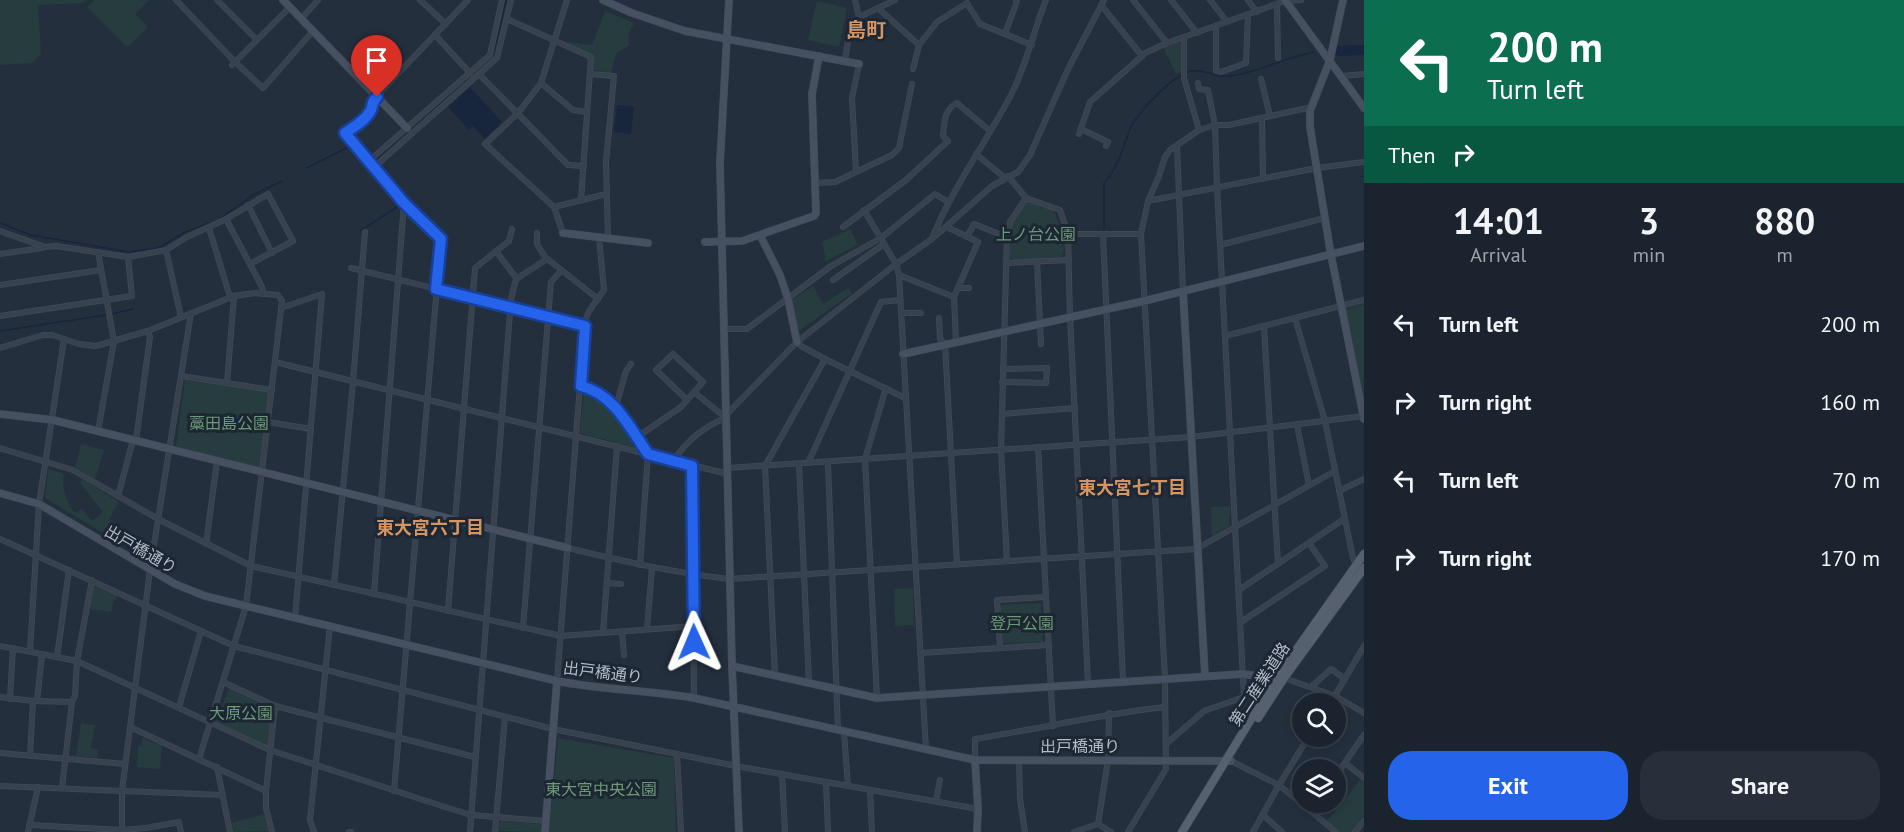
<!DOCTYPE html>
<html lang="en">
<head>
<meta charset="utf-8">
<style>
  :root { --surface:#1b232e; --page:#282f3a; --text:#f1f3f6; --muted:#a0a4aa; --line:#39404a; --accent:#2563eb }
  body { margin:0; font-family:"PT Sans","Noto Sans JP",sans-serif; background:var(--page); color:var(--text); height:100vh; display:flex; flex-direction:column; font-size:22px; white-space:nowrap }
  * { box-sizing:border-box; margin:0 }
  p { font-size:20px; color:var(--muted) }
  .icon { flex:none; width:33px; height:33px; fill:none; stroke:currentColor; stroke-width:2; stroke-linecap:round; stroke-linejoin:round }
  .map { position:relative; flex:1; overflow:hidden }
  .details { display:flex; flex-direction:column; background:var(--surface); width:540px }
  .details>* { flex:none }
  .guide { background:#0b6e4f; color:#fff; overflow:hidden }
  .tools { position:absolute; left:1292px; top:693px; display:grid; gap:12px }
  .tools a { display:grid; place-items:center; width:54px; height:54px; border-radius:50%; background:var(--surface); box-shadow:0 3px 9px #0003,0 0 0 2px var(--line); font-size:30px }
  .pin { position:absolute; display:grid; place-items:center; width:51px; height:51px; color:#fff; margin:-62px -26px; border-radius:50% 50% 50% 0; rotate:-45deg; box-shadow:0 0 6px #0007 }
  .pin .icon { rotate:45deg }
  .me { position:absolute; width:66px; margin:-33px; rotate:359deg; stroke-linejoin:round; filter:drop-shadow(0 0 4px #0008) }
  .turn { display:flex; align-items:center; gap:21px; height:126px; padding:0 24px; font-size:27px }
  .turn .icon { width:78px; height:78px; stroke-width:2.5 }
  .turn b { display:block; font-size:42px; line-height:51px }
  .then { display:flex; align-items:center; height:57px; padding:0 24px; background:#0003; gap:12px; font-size:22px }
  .eta { display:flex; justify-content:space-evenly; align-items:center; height:102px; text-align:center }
  .eta b { font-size:36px; font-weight:800; line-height:42px }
  .action { display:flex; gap:12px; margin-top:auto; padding:12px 24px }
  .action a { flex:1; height:69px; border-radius:24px; background:var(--accent); color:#fff; font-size:24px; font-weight:800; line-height:69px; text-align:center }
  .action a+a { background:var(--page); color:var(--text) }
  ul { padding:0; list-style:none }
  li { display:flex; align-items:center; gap:18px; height:78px; padding:0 24px }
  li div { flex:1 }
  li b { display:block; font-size:22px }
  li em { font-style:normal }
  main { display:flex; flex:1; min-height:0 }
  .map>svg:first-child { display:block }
  .green { fill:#263c3f }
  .water { fill:#17263c }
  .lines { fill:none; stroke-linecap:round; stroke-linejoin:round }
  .stream { stroke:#17263c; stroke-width:1.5 }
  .river { stroke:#17263c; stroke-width:10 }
  .street-casing { stroke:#414a57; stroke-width:6 }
  .secondary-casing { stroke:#414a57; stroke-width:8 }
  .primary-casing { stroke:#414a57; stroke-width:9 }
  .street { stroke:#38414e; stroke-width:4.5 }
  .secondary { stroke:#465061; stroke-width:7 }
  .primary { stroke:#56606e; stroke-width:8 }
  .route-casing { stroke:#184099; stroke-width:15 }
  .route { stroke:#2563eb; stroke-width:10 }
  .labels { text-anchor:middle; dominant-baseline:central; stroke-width:6; stroke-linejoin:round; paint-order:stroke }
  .park-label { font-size:16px; fill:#6b9a76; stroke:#1d2633 }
  .street-label { font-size:16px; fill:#b4bcc9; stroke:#1d2633 }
  .neighbourhood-label { font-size:18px; font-weight:bold; fill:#d59563; stroke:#1d2633 }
  .quarter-label { font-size:20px; font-weight:bold; fill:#d59563; stroke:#1d2633 }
</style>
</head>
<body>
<main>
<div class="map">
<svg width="1364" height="832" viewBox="0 0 1364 832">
  <rect width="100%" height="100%" fill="#242f3e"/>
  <!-- green -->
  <g class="green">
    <polygon points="0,0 87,0 82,3 38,5 41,54 32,63 0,65"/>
    <polygon points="94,0 149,0 135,14 148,27 129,46 125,45 87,7"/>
    <polygon points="817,1 847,8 839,47 808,40"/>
    <polygon points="605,11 634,23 628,35 629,46 617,52 611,73 593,70 594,56 567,43 568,42 592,45"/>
    <polygon points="1179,41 1183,44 1182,71 1176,74 1163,47"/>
    <path d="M 1029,201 L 1054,210 C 1059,225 1067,242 1062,257 L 1014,261 L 1010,258 C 1010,240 1010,209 1029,201 Z"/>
    <polygon points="850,229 858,245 826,261 822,242"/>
    <polygon points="813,286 823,304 848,288 852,293 799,331 792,300"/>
    <polygon points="1364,304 1364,405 1343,310"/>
    <polygon points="185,380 271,391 261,469 176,446"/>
    <polygon points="584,391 614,411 637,448 580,433"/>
    <polygon points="81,444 104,450 95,479 75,467"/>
    <path d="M 48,469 L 64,474 C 61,487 67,503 75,513 L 82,509 L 92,521 L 103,512 L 80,483 L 82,479 L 119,502 L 109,519 L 121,528 L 113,539 L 45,498 Z"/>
    <polygon points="1230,506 1229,526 1212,536 1211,507"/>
    <polygon points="93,586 117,595 116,600 114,600 111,612 90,609"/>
    <polygon points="913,588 914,625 895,626 894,589"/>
    <polygon points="1041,603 1043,642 1003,643 1000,605"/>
    <polygon points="229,688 273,708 268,746 216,722"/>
    <polygon points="81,723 95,725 91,748 98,750 97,758 76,756"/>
    <polygon points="143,738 162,746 160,769 137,767 138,746 141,746"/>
    <polygon points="558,738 674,758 676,832 549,832"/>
    <polygon points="1361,779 1364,782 1364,816 1351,832 1341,832 1327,821"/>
    <polygon points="264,814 269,831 234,832 231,823"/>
    <polygon points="501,821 540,824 542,826 541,832 498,831 499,823"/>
  </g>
  <!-- water -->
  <g class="water">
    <polygon points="470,87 502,122 485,139 473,126 469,130 448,107"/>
    <polygon points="617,105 634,107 631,134 614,132"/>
  </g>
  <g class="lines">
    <!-- stream -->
    <g class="stream">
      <path d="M 1185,73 C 1201,66 1211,77 1227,76 C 1252,75 1286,57 1314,52"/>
      <polyline points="411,128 493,55 506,0"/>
      <polyline points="374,163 377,158 407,131"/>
      <polyline points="307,168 348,147 351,148 370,170 372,168"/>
      <polyline points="0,223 31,235 129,252 159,248 185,232 218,220 255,194 282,181"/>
      <path d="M 1104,229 L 1104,183 C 1118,168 1123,147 1130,129 C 1137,113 1166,84 1181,75"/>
      <polyline points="360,231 400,205"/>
      <polyline points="111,314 133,309"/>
      <polyline points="0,331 106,315"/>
    </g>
    <!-- river -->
    <polyline class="river" points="1337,51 1364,50"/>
    <!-- street casing -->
    <g class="street-casing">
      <g id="street">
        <polyline points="176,0 235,62 263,88 313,31"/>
        <polyline points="217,0 256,39"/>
        <polyline points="420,0 446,24"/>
        <polyline points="1133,0 1167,43"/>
        <polyline points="1171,0 1197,33"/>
        <polyline points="1210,0 1227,22"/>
        <polyline points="1248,0 1257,12"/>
        <polyline points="1101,5 1142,56 1145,53 1167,43 1285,1 1301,0"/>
        <polyline points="1277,5 1278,58"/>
        <polyline points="879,9 919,45"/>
        <polyline points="859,17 895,0"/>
        <polyline points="301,19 318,0"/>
        <polyline points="507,19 591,57 581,200"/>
        <polyline points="1216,26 1216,71 1221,72 1246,63 1248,15"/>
        <polyline points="1005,34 1017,1 1016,0"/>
        <polyline points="435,35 470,73"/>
        <polyline points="1184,38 1184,78 1199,130"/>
        <polyline points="845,61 849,34 859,17 855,0"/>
        <polyline points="232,65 290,7"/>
        <polyline points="913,69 919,45 937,22 967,3 980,24 1032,45"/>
        <polyline points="479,74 568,165 584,166"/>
        <polyline points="590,74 614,76 606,162 608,238"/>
        <polyline points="1342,76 1364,74"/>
        <polyline points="1261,79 1270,116"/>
        <polyline points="541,83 573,110 587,112"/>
        <polyline points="1262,118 1263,179"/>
        <polyline points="1081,129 1108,142 1106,146"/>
        <polyline points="1079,134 1090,102 1142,56"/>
        <polyline points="1177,146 1183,291"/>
        <polyline points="976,154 1005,178"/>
        <polyline points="369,161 490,55 502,0"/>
        <polyline points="375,168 381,161 497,58 511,0"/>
        <polyline points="856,172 852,98 859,64"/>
        <polyline points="1008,176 1026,198 1060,210 1068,234 1070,317 1088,683"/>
        <polyline points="815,183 835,182 892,155 899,148 912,84"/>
        <polyline points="1148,201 1159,176 1165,157 1170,150 1199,130 1215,125 1229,125 1312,107"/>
        <polyline points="248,205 272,253"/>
        <polyline points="554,207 606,194"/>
        <polyline points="864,210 896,264 899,275 954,297"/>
        <polyline points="226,219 262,287 264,294"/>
        <path d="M 843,227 L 906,180 L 948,141 L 943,136 C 945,121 943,111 957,103 L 990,131"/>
        <polyline points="947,227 978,242 954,297 956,342"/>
        <polyline points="209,228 230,297"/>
        <polyline points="0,231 45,247 56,246 128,257 166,250 187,237 226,219 268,194 293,241 250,264"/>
        <polyline points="537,233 537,244 545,257 598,299"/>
        <polyline points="563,233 554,207 485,144 518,113 541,83 567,0"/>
        <polyline points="1068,234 1141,234"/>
        <polyline points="1103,234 1123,681"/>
        <path d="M 933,236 C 954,185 988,140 1013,91 C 1027,62 1034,30 1046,0"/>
        <polyline points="967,237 974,224 1007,237"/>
        <polyline points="1220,245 1325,218"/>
        <polyline points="166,250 181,317"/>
        <polyline points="496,251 517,279"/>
        <polyline points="98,252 114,341 98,431"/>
        <polyline points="0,254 42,248"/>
        <polyline points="1037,261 1041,344"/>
        <polyline points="1007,263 1069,260"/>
        <polyline points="351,268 585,325"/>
        <polyline points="899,275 926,750"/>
        <polyline points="833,280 884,244"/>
        <polyline points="0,285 101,270"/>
        <polyline points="958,288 969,288"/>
        <polyline points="281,308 322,294 295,618"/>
        <polyline points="901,313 921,313"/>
        <polyline points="0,316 132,296 128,257"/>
        <polyline points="939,318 940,339 945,344 957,564"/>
        <polyline points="1295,318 1325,421 1353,558 1356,564"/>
        <polyline points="1264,326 1278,564"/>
        <polyline points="724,329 747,329 831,266 881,238 935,194 948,202"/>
        <polyline points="1225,336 1364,300"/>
        <polyline points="797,342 801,346 825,359 905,398"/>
        <polyline points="0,348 43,335 52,335 79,344 96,346 148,331 234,296 255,293 278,295 282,301 246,606 199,759"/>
        <polyline points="275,362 728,474"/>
        <polyline points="181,376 272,390"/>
        <polyline points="1002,382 1046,383 1047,368 1003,369"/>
        <polyline points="227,383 234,296"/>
        <polyline points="581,386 589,387 616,406 648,454 640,565"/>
        <polyline points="687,400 656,370 673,354 703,382 694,392"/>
        <polyline points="616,406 626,371 631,364"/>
        <polyline points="1002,414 1075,408"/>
        <polyline points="726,415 797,342 896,264 932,239 992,186 1018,172 1030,155 1068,69 1104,0"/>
        <polyline points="268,422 311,429"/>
        <polyline points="1297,425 1309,485"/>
        <path d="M 637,437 L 681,407 L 694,392 L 726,418 C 705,426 686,442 673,461"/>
        <polyline points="136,440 150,337 148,331"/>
        <polyline points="1038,447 1053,726"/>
        <polyline points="0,448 73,470 158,519 251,566 561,636 694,626"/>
        <polyline points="828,462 838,731"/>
        <polyline points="808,463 881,302 900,300"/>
        <polyline points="799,464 809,683"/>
        <polyline points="692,466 694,698"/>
        <polyline points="727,468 1191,437 1364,416"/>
        <polyline points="1339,491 1364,479"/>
        <polyline points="118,496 133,440"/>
        <polyline points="0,539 234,646 553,729 736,766 978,809"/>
        <polyline points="206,544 217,461"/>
        <path d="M 568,548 C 622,561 675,573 730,579 L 1196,549 L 1335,471"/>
        <polyline points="1007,561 1001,450 1007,237 1010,222 1026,198"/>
        <polyline points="607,583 621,584"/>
        <polyline points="334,585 353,382 365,232"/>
        <polyline points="1239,590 1344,519"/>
        <polyline points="374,594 404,203"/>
        <polyline points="448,611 475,268 509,241 512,229"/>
        <polyline points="1241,622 1325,566 1309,543"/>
        <polyline points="523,628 551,282 561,271"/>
        <polyline points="647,629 652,568"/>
        <polyline points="622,632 624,655"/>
        <polyline points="603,633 617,446"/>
        <polyline points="0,646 77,661 270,750 445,807 471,815 546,821"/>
        <polyline points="1000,647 997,600 1046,597"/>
        <polyline points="30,651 39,504 64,339"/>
        <polyline points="920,653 1049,645"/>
        <polyline points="57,657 69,570"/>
        <polyline points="775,676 765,466 825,359"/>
        <polyline points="1284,678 1335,696 1364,713"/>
        <polyline points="557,681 585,321 589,311 604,290 599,237"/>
        <polyline points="223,682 275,706 475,757"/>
        <polyline points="1311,687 1331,669 1345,679"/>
        <polyline points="0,697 33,701 72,702"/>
        <polyline points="877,698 865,459 886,388"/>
        <polyline points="10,699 13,648"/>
        <polyline points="37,701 42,654"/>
        <polyline points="1330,704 1364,646"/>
        <polyline points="179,707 201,631"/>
        <polyline points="130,727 266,791"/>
        <polyline points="844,732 848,786"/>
        <polyline points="1166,744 1204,711 1244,697 1217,187 1215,125 1208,90 1199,89 1198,83"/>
        <polyline points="0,753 125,764"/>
        <polyline points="677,754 681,832"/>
        <polyline points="30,756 33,701"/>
        <path d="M 975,760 L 975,739 C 1038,729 1101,714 1165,707"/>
        <polyline points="1019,760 1020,799 1025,832"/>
        <polyline points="1231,761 1279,785 1336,832"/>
        <polyline points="1345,763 1364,778"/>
        <polyline points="217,767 230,832"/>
        <polyline points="782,774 785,832"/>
        <polyline points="1335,777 1364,735"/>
        <polyline points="826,782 828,832"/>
        <polyline points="0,786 222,795"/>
        <polyline points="62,788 72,702 75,696 77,661 92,580"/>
        <polyline points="870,790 872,832"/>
        <path d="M 394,791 L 441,239 L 404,203 L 345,133 C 358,124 369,117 372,101 L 468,0"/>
        <polyline points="936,801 940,780"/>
        <polyline points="1312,812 1318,802"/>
        <polyline points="1263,815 1282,832"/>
        <polyline points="1098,824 1108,760 1109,713"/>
        <polyline points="29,825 122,830 146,828 179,822 181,832"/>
        <polyline points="122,830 122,791 150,570 191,313"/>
        <polyline points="28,832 38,787"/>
        <polyline points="272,832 266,808 266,791 275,706"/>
        <polyline points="314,832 310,820 330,626"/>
        <polyline points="349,832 351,832"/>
        <polyline points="470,832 511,299 516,279 547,259"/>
        <polyline points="495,832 505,717"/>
        <polyline points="1074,832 1098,824 1111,832"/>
        <polyline points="1128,832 1166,769 1165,679 1141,234 1148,201 1317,168 1364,162"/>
        <polyline points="1253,832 1279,785 1309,736"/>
        <polyline points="1355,832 1364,821"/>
      </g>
    </g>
    <!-- secondary casing -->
    <g class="secondary-casing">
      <g id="secondary">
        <polyline points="283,0 407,128"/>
        <polyline points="603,0 632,13 685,31 859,64"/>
        <polyline points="729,0 720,163 732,666 739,832"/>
        <polyline points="1285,0 1364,108"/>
        <polyline points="1343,0 1330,60 1310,111 1310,127 1331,255 1364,419"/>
        <polyline points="563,233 648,243"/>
        <polyline points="760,235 780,275 788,299 797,342"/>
        <polyline points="705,242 742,241 814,216 816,213 812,94 819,56"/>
        <polyline points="1183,291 1205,676"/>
        <polyline points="903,354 1144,301 1364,246"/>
        <polyline points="0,414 53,420 568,548"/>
        <path d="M 0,493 L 39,504 L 175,584 L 205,596 L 557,681 C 602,690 649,690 694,698 L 975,760 L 1231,761"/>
        <polyline points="732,666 877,698 1243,674 1278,679"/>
        <polyline points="975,760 978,809 977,832"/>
        <polyline points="545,832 557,681"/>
      </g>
    </g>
    <!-- primary casing -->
    <g class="primary-casing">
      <g id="primary">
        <polyline points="1258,718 1284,678 1364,568"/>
        <polyline points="1182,832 1275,680 1364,554"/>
      </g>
    </g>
    <!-- street -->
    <use href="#street" class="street"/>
    <!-- secondary -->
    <use href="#secondary" class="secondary"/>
    <!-- primary -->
    <use href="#primary" class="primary"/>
  </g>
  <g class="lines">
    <!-- route casing -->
    <g class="route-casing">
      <path id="route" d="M 377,97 C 372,101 373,104 371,110 C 366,120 354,127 345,133 L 404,203 L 441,239 L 436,289 L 585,326 L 581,386 C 614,394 630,428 648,454 L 692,466 L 694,642"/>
    </g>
    <!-- route -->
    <use href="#route" class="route"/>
  </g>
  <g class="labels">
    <!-- park labels -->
    <g class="park-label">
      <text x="1036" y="234">上ノ台公園</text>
      <text x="229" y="423">藁田島公園</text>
      <text x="1022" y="623">登戸公園</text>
      <text x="241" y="713">大原公園</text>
      <text x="601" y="789">東大宮中央公園</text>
    </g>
    <!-- street labels -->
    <g class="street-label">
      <text transform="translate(141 549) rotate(30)">出戸橋通り</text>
      <text transform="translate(603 672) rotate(7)">出戸橋通り</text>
      <text transform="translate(1259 684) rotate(-57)">第二産業道路</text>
      <text x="1080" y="746">出戸橋通り</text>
    </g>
    <!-- neighbourhood labels -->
    <g class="neighbourhood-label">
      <text x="1132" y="487">東大宮七丁目</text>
      <text x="430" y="527">東大宮六丁目</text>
    </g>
    <!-- quarter labels -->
    <g class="quarter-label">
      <text x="866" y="30">島町</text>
    </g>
  </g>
</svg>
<div class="tools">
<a><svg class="icon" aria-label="search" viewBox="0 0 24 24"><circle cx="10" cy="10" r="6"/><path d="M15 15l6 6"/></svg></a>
<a><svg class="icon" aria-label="layers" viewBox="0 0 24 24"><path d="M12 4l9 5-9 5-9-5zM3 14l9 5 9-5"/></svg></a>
</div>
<div class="pin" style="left:377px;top:97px;background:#d93025"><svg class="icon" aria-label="arrive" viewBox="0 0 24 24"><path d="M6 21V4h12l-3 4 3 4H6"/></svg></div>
<svg class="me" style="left:694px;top:642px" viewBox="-20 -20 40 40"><path d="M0-17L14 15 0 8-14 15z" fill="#2563eb" stroke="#fff" stroke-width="4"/></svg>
</div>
<section class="details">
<div class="guide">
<div class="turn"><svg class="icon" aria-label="left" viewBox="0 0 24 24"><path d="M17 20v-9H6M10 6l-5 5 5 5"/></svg><div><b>200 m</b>Turn left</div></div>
<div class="then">Then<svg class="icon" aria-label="right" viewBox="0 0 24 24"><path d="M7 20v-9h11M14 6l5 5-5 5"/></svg></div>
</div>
<div class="eta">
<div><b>14:01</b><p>Arrival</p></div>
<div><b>3</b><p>min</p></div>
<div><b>880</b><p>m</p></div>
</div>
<ul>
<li><svg class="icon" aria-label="left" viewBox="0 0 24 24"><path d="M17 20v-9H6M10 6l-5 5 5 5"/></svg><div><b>Turn left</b></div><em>200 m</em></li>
<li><svg class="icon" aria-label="right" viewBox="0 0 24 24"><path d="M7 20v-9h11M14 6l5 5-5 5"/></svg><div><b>Turn right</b></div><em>160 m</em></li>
<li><svg class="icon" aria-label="left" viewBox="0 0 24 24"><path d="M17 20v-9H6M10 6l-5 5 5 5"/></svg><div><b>Turn left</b></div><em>70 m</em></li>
<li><svg class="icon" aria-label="right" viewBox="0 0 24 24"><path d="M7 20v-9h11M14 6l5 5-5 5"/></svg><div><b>Turn right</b></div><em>170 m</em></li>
</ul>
<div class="action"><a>Exit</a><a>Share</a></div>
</section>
</main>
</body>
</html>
